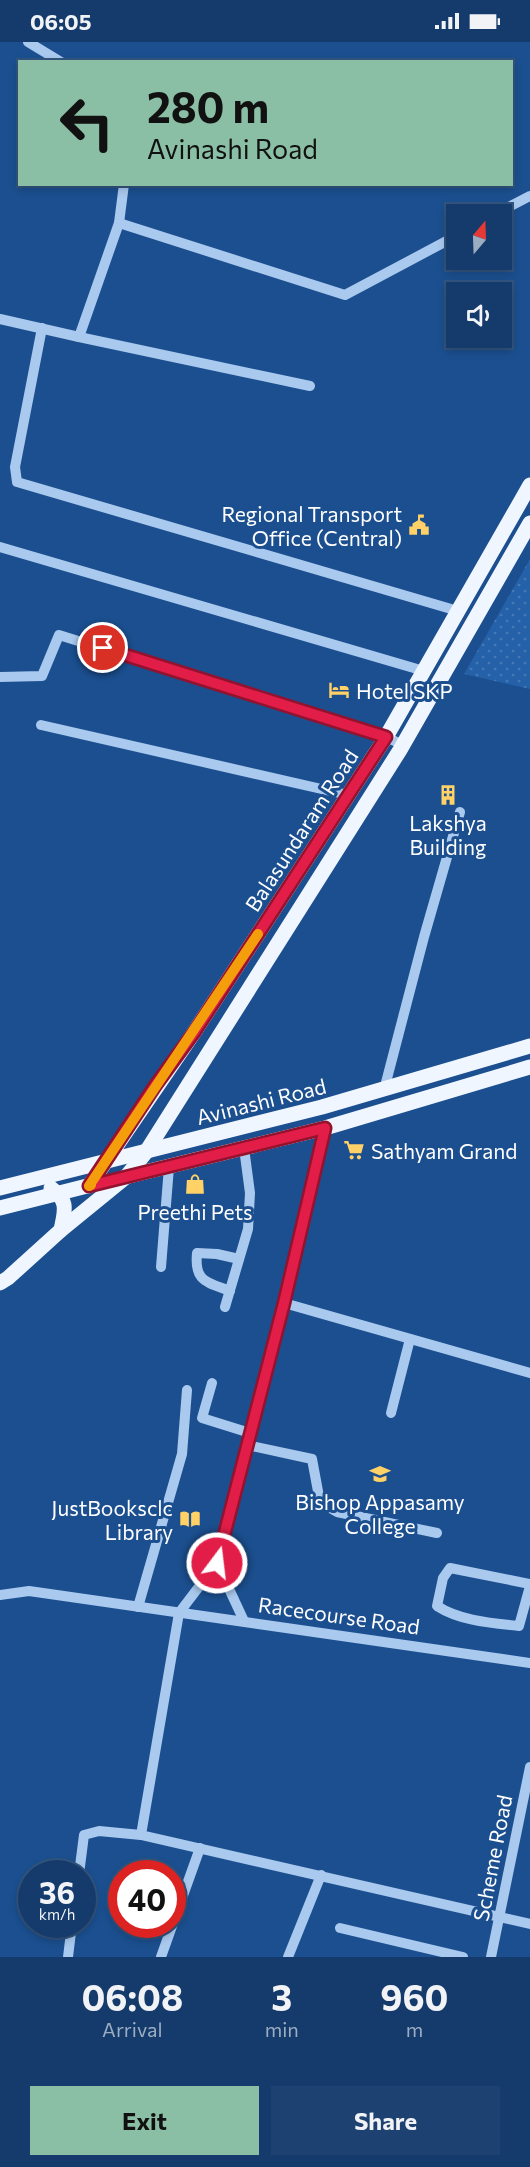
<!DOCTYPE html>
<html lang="en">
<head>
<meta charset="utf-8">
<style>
  :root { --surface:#143b6b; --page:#1d4271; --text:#f1f3f6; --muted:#9dadc1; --line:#33557e; --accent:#8abfa5 }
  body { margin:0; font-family:Commissioner,sans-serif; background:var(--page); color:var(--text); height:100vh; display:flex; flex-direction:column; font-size:22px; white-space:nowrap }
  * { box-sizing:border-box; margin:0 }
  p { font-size:20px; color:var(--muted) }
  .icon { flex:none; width:33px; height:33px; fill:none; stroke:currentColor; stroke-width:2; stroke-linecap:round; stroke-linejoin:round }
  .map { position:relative; height:1915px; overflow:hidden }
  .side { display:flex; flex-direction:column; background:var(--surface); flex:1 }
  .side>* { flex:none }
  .hud { position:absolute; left:18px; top:18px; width:495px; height:126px; border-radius:0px; box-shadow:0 3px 9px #0003,0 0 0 2px var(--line); background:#8abfa5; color:#111; overflow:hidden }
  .needle { width:39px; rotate:19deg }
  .fabs { position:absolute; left:446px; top:162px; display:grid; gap:12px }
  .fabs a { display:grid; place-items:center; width:66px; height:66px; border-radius:0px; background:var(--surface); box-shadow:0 3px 9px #0003,0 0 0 2px var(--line); font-size:30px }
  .speed { position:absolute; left:18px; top:1818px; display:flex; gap:12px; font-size:30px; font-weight:700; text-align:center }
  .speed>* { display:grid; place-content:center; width:78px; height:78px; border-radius:50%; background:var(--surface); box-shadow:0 3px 9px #0003,0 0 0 2px var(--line); line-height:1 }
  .speed small { font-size:15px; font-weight:400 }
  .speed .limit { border:9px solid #d22; background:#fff; color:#111 }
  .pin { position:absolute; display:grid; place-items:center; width:51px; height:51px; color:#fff; margin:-26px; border:3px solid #fff; border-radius:50%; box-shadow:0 2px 6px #0007 }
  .me { position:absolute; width:66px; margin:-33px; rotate:15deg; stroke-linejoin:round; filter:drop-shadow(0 0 4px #0008) }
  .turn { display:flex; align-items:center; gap:21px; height:126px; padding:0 30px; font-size:27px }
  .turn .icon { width:78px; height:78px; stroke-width:2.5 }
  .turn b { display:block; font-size:42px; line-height:51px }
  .eta { display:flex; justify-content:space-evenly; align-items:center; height:102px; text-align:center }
  .eta b { font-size:36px; font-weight:700; line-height:42px }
  .button { display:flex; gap:12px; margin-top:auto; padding:12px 30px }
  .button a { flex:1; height:69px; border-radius:0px; background:var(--accent); color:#111; font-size:24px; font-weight:700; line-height:69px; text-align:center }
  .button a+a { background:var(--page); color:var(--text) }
  .status { display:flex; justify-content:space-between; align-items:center; height:42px; padding:0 30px; background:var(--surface); direction:ltr }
  .status svg { height:16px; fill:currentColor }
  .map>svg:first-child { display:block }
  .park { fill:url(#park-dots) }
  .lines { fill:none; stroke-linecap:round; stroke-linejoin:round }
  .minor { stroke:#a9c9ee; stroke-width:10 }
  .major { stroke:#f0f6ff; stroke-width:15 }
  .route-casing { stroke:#92132f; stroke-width:15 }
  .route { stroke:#e11d48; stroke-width:10 }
  .slow { stroke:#f59e0b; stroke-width:10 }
  .labels { text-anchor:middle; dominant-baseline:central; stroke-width:6; stroke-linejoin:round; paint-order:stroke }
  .poi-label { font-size:21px; fill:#fff; stroke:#1b4f8f }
  .street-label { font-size:21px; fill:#fff; stroke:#1b4f8f }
</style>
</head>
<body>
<div class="status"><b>06:05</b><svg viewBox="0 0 49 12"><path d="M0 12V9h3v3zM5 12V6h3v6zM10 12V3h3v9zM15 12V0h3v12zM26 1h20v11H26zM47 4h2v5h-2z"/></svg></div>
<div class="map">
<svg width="530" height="1915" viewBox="0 0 530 1915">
  <defs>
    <pattern id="park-dots" width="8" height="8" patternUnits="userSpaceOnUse" patternTransform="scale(1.5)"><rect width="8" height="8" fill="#2461a8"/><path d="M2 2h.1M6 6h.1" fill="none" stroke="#4579b5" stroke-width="1.8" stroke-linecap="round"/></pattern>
  </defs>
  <rect width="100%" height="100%" fill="#1b4f8f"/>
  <!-- park -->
  <polygon class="park" points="530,517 530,647 464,632"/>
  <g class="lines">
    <!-- minor -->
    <g class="minor">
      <polyline points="28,0 61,20"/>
      <polyline points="495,172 530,154"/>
      <polyline points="119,181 345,253 456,194"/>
      <polyline points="0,277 79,295 119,181 124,142"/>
      <polyline points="42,286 15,425 17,440 458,569"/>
      <polyline points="79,295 310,344"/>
      <polyline points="0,505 424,629"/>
      <polyline points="0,635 42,634 59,593 386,695 403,703"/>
      <polyline points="41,683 348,753"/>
      <polyline points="384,1048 424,895 460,770"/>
      <polyline points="161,1225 169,1125"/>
      <path d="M 230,1249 C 207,1240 194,1240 197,1211 L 217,1212 L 239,1217"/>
      <polyline points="284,1261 530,1331"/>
      <polyline points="225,1265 248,1187 250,1151 244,1106"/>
      <polyline points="212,1341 202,1376 250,1391"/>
      <polyline points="391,1371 410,1297"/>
      <polyline points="247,1403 312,1417 320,1460 337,1470 437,1491"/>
      <polyline points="217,1521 179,1571 141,1793 530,1882"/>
      <path d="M 530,1542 L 450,1526 L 443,1536 L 437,1564 C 460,1579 492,1581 519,1584 L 530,1544"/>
      <polyline points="0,1553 29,1549 530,1621"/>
      <polyline points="138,1565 182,1412 187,1348"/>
      <polyline points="244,1579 217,1521 284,1261 325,1086"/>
      <polyline points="79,1832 84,1793 99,1789 141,1793"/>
      <polyline points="340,1886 463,1915"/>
      <polyline points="68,1915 72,1882"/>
      <polyline points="161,1915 200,1806"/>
      <polyline points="288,1915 321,1833"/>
      <polyline points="491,1915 530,1725"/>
    </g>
    <!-- major -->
    <g class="major">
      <polyline points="125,1135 325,1086 530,1025"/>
      <polyline points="89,1144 195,989 386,695 530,443"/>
      <polyline points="0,1146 322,1065 530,1004"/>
      <path d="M 51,1146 C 69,1159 65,1168 61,1188"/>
      <polyline points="0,1166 99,1141"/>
      <polyline points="0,1241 8,1236 61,1188 126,1135 146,1110 400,708 530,481"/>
    </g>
  </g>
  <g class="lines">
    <!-- route casing -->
    <g class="route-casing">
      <polyline id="route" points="103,606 386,695 195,989 155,1044 89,1144 325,1086 284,1261 217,1521"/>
    </g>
    <!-- route -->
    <use href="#route" class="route"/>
    <!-- slow -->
    <polyline class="slow" points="91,1143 89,1144 258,892"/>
  </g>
  <!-- icons -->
  <defs>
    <g id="civic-bare" transform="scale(1.62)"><path d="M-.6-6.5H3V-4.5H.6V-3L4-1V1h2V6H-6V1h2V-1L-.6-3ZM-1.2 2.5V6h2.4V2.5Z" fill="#ffd166" stroke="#1b4f8f" stroke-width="2.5" paint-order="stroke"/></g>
    <g id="hotel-bare" transform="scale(1.62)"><path d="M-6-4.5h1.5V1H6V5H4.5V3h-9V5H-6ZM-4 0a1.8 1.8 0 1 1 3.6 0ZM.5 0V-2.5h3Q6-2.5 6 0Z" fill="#ffd166" stroke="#1b4f8f" stroke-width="2.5" paint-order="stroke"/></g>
    <g id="building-bare" transform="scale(1.62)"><path d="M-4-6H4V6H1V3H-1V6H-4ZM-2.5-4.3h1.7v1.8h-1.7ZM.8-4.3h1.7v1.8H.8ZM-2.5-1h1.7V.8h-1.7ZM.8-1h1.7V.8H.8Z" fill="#ffd166" stroke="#1b4f8f" stroke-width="2.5" paint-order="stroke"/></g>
    <g id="supermarket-bare" transform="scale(1.62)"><path d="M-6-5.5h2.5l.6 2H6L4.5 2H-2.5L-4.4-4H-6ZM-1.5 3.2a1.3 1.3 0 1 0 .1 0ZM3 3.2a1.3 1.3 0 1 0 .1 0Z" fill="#ffd166" stroke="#1b4f8f" stroke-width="2.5" paint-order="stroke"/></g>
    <g id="shop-bare" transform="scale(1.62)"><path d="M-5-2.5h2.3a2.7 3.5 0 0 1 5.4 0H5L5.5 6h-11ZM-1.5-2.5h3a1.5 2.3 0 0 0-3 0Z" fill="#ffd166" stroke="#1b4f8f" stroke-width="2.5" paint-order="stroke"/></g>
    <g id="university-bare" transform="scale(1.62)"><path d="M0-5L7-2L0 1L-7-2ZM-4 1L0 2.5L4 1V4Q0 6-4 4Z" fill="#ffd166" stroke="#1b4f8f" stroke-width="2.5" paint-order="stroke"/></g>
    <g id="library-bare" transform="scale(1.62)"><path d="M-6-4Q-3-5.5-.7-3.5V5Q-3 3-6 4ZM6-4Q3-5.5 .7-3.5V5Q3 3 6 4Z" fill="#ffd166" stroke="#1b4f8f" stroke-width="2.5" paint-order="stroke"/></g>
  </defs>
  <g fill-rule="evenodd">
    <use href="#civic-bare" x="419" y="483"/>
    <use href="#hotel-bare" x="339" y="648"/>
    <use href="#building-bare" x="448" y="753"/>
    <use href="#supermarket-bare" x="354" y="1108"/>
    <use href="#shop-bare" x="195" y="1142"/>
    <use href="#university-bare" x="380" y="1432"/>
    <use href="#library-bare" x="190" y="1477"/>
  </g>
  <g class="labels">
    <!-- poi labels -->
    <g class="poi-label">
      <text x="402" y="471" text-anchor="end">Regional Transport<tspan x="402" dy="24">Office (Central)</tspan></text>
      <text x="356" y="648" text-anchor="start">Hotel SKP</text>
      <text x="448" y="780">Lakshya<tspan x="448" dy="24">Building</tspan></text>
      <text x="371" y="1108" text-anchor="start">Sathyam Grand</text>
      <text x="195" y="1169">Preethi Pets</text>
      <text x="380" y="1459">Bishop Appasamy<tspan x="380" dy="24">College</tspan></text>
      <text x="173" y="1465" text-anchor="end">JustBooksclc<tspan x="173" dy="24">Library</tspan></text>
    </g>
    <!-- street labels -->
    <g class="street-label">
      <text transform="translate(301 788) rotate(-57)">Balasundaram Road</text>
      <text transform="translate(261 1059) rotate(-14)">Avinashi Road</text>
      <text transform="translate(339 1573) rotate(8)">Racecourse Road</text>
      <text transform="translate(492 1816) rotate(-79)">Scheme Road</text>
    </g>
  </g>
</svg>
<div class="fabs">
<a><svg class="needle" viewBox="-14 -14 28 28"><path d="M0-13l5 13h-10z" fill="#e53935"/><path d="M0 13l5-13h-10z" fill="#9dadc1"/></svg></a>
<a><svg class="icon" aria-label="sound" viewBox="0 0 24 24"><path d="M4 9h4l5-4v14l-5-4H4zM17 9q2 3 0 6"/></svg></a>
</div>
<div class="speed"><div>36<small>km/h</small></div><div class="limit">40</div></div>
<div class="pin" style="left:103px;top:606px;background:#d93025"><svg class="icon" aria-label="arrive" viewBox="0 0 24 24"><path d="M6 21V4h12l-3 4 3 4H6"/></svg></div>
<svg class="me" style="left:217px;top:1521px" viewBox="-20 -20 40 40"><circle r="17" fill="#e11d48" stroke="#fff" stroke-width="3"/><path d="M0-11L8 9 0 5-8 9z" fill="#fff"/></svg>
<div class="hud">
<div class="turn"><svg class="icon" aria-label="left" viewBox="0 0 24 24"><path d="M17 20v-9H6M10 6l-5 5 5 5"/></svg><div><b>280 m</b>Avinashi Road</div></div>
</div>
</div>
<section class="side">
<div class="eta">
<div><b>06:08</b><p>Arrival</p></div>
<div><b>3</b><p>min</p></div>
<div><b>960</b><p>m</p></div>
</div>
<div class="button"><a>Exit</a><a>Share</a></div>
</section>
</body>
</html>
